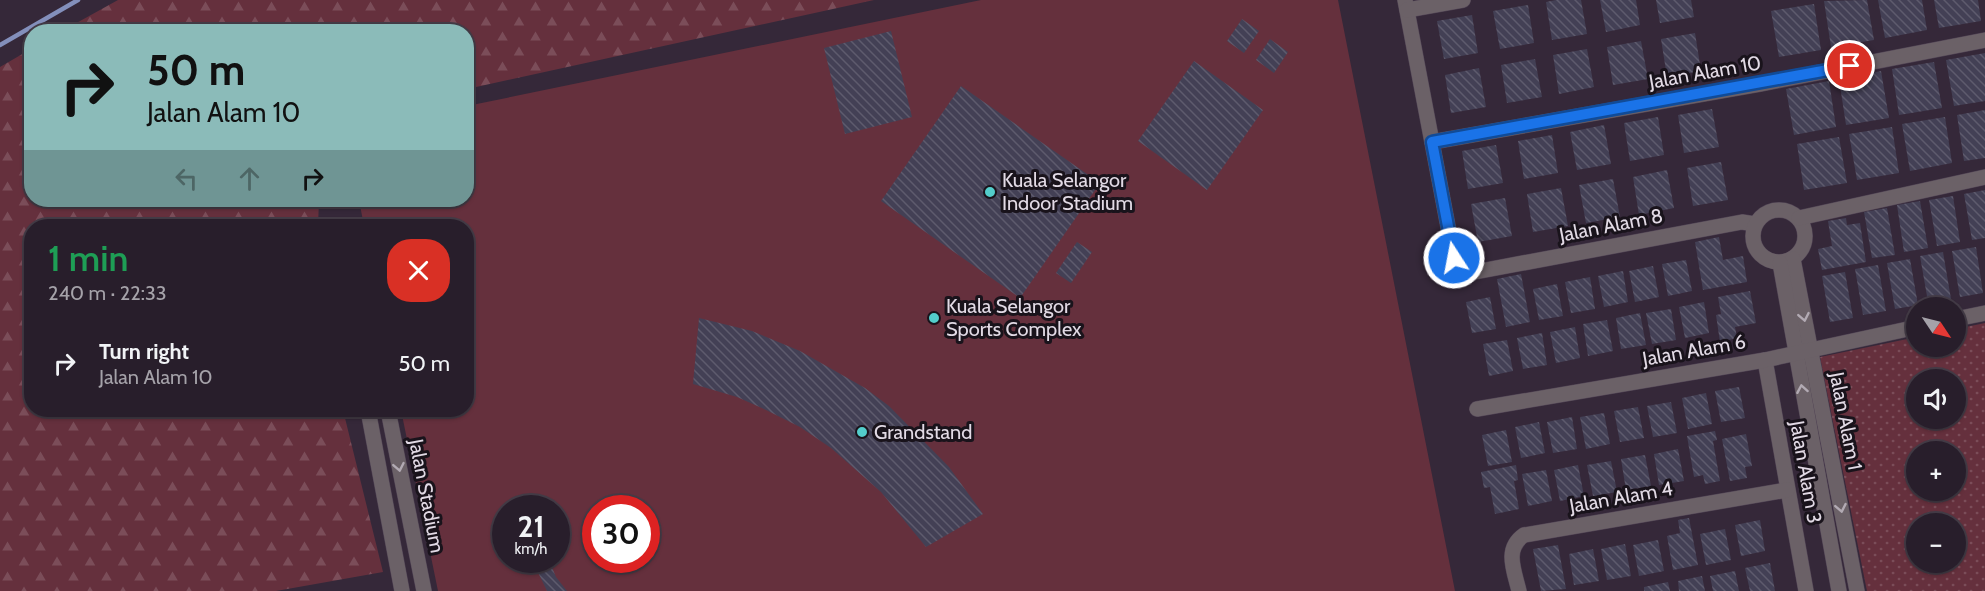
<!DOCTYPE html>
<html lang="en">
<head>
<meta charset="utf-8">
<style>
  :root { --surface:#281e2b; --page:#342b37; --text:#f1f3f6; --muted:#a5a2a9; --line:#443c47 }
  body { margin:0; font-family:Cabin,sans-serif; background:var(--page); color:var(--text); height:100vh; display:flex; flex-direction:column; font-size:22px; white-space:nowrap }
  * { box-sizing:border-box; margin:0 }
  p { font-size:20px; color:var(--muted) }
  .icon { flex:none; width:33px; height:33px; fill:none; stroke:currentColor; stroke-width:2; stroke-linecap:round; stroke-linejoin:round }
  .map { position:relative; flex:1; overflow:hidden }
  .panel { position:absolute; left:24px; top:219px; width:450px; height:198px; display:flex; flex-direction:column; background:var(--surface); border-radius:24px; box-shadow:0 2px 4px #0004,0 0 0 2px var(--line) }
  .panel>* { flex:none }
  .hud { position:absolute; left:24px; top:24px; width:450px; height:183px; border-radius:24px; box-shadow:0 2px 4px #0004,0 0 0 2px var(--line); background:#8bbbb9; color:#111; overflow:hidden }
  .needle { width:39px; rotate:125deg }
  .fabs { position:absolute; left:1906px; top:297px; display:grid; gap:12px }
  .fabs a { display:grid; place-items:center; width:60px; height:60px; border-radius:50%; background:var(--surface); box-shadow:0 2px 4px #0004,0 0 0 2px var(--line); font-size:30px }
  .speed { position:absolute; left:492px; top:495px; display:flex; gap:12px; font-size:30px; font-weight:700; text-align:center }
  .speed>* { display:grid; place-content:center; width:78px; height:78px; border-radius:50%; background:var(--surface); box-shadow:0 2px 4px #0004,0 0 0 2px var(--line); line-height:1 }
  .speed small { font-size:15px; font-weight:400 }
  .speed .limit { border:9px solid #d22; background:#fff; color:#111 }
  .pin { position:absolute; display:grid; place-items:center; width:51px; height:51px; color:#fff; margin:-26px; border:3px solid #fff; border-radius:50%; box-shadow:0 2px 6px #0007 }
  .me { position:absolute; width:66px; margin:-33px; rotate:349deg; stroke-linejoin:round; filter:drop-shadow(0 0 4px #0008) }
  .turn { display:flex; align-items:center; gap:21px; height:126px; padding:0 24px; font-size:27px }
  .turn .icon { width:78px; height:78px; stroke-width:2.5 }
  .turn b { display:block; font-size:42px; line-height:51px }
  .lanes { display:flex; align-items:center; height:57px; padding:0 24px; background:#0003; justify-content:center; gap:30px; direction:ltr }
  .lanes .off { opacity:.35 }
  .round { display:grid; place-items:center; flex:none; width:63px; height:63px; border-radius:24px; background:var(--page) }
  .headline { display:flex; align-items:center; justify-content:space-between; height:102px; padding:0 24px }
  h1 { font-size:36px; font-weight:600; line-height:45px; color:#1e9e55 }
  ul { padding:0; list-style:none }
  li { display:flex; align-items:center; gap:18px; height:84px; padding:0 24px }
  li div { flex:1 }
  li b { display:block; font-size:22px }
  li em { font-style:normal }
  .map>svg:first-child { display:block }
  .grass { fill:url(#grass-dots); fill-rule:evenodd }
  .forest { fill:url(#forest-firs) }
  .pitch { fill:#65303d; fill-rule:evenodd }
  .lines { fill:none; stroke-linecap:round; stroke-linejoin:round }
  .stream { stroke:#838fbb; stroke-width:4.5 }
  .building { fill:url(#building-back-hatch) }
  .minor-casing { stroke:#514455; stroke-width:16 }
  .minor { stroke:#6b6167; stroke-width:15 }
  .oneway { stroke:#b2aab3 }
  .route-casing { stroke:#114b97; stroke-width:15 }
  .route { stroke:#1a73e8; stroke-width:10 }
  .poi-dot { fill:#53cdcb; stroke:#19131b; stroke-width:2 }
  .labels { text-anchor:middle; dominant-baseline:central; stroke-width:6; stroke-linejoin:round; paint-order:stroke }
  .street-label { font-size:20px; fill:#e2dae5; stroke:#19131b }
  .poi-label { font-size:20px; fill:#e2dae5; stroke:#19131b; text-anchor:start }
</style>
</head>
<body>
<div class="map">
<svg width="1985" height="591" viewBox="0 0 1985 591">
  <defs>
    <pattern id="grass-dots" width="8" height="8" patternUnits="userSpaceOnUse" patternTransform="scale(1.5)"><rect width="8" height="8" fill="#65303d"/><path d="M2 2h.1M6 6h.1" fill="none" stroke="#7b4d59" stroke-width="1.8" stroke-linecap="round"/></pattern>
    <pattern id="forest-firs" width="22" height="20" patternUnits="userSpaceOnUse" patternTransform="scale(1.5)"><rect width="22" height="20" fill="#65303d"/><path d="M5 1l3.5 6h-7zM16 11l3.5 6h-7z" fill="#7b4d59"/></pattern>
    <pattern id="building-back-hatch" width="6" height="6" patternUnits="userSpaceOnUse" patternTransform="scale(1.5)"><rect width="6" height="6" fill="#434055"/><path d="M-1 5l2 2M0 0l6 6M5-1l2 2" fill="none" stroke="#5e5b6d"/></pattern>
  </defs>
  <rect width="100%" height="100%" fill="#352839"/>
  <!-- grass -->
  <path class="grass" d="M 1985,323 L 1985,591 L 1867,591 L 1820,357 L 1917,337 L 1917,346 L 1956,346 L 1956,329 ZM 1917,380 L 1956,380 L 1956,418 L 1917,418 ZM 1917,452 L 1956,452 L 1956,490 L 1917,490 ZM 1917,524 L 1956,524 L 1956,562 L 1917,562 Z"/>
  <!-- forest -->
  <g class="forest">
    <polygon points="118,0 874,0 467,89 466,32 62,31"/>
    <polygon points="31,49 32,200 319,200 318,226 32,226 32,410 343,410 383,572 276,591 0,591 0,67"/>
  </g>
  <!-- pitch -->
  <path class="pitch" d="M 981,0 L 1338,0 L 1455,591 L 438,591 L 401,410 L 466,410 L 466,226 L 364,226 L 359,200 L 466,200 L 467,106 ZM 506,508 L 556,508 L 556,560 L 506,560 ZM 596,508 L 646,508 L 646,560 L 596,560 Z"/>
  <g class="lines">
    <!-- stream -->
    <polyline class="stream" points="0,45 78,0"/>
  </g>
  <!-- building -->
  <g class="building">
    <polygon points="1556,0 1581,0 1587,34 1552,40 1546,2"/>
    <polygon points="1600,0 1636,0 1640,25 1606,32"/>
    <polygon points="1656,0 1691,0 1694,17 1660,23"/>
    <polygon points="1867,0 1874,40 1831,47 1824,1"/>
    <polygon points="1878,0 1922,0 1927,30 1885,38"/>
    <polygon points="1934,0 1978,0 1981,21 1939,28"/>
    <polygon points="1814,4 1821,50 1779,57 1771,11"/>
    <polygon points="1528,5 1534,43 1500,49 1493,11"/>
    <polygon points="1472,15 1478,53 1444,59 1437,21"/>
    <polygon points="1242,19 1259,31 1244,53 1227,41"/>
    <polygon points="891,31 912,117 845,134 824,48"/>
    <polygon points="1695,33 1701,71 1667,77 1661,39"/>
    <polygon points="1270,39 1288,52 1274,73 1256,60"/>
    <polygon points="1641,41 1648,79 1613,85 1607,47"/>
    <polygon points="1587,49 1594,87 1559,94 1553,55"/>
    <polygon points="1985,53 1985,101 1954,106 1946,60"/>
    <polygon points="1535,59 1542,97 1507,103 1501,65"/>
    <polygon points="1194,61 1263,110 1207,190 1138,141"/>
    <polygon points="1934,62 1942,108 1899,115 1892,69"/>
    <polygon points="1479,68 1486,107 1451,113 1445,75"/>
    <polygon points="1881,71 1889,118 1846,125 1839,79"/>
    <polygon points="1829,81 1836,127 1794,135 1786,89"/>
    <polygon points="961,86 1100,183 1020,298 881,201"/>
    <polygon points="1712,109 1719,147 1684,153 1678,115"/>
    <polygon points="1985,110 1985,158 1964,161 1957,115"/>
    <polygon points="1658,117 1664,155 1630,161 1624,123"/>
    <polygon points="1945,117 1952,163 1910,171 1902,124"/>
    <polygon points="1604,125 1611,164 1577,170 1570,132"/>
    <polygon points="1892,127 1899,173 1857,180 1849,134"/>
    <polygon points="1552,135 1558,173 1524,179 1518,141"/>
    <polygon points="1839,137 1847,183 1804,190 1797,144"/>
    <polygon points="1496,145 1503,183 1468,189 1462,151"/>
    <polygon points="1721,162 1728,200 1693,206 1687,168"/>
    <polygon points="1667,170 1674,208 1639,215 1633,177"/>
    <polygon points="1613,179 1620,217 1586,223 1579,185"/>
    <polygon points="1561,188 1568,226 1533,232 1527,194"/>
    <polygon points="1985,190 1985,238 1972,240 1964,194"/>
    <polygon points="1953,196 1960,242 1937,246 1929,200"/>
    <polygon points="1505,198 1512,236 1478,242 1471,204"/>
    <polygon points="1920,201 1928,248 1904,252 1897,205"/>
    <polygon points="1887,208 1895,255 1872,258 1864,212"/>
    <polygon points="1846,218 1847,225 1860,223 1866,262 1822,270 1818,249 1832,246 1828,221"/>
    <polygon points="1719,237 1723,260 1743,256 1747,282 1703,290 1695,242"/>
    <polygon points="1077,242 1092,252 1071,283 1056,273"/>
    <polygon points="1976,247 1983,293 1960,297 1952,251"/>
    <polygon points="1943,252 1951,299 1928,302 1920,256"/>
    <polygon points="1910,259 1918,305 1895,309 1887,263"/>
    <polygon points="1686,260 1692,291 1668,296 1662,264"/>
    <polygon points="1878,265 1886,311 1863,315 1855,269"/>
    <polygon points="1653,266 1659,297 1635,302 1629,271"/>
    <polygon points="1623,271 1628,302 1604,307 1598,276"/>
    <polygon points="1845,272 1853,318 1830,322 1822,276"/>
    <polygon points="1521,274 1530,322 1506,327 1497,279"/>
    <polygon points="1590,277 1595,309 1571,313 1565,282"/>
    <polygon points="1557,284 1563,316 1539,320 1533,289"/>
    <polygon points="1750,291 1756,323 1735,327 1737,338 1720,342 1716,315 1721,314 1718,297"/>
    <polygon points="1490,297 1496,329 1472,333 1466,302"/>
    <polygon points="1704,302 1709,333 1685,338 1679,307"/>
    <polygon points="1671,309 1676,340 1652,344 1646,313"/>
    <polygon points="1640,313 1646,345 1621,349 1616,318"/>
    <polygon points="699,318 752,331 800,351 865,388 889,406 949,467 983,514 926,547 881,492 831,448 800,427 766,410 737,397 693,384"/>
    <polygon points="1607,320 1613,351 1588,356 1583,324"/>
    <polygon points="1575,327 1580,358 1556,363 1550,332"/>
    <polygon points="1542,333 1547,365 1523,369 1517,338"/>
    <polygon points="1507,340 1513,371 1489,376 1483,344"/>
    <polygon points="1739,387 1745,418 1721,422 1715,391"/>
    <polygon points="1706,393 1712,424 1688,429 1682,398"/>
    <polygon points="1671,402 1677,433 1653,437 1647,406"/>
    <polygon points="1638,407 1644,438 1620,442 1614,411"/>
    <polygon points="1604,413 1610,444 1586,449 1580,417"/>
    <polygon points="1572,417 1577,449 1553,453 1547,422"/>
    <polygon points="1539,422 1545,453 1521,458 1515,427"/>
    <polygon points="1506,430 1512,462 1488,466 1482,435"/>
    <polygon points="1715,431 1717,440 1713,441 1720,481 1705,484 1703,475 1694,477 1687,436"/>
    <polygon points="1746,434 1752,466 1745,467 1747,478 1730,481 1722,439"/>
    <polygon points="1678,449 1684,481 1659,485 1654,454"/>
    <polygon points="1645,455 1651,486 1626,490 1621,459"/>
    <polygon points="1611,461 1617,492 1593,496 1587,465"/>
    <polygon points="1516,465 1518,480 1514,481 1519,509 1495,514 1490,487 1484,488 1481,472"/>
    <polygon points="1578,465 1584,496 1560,501 1554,470"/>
    <polygon points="1546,470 1552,501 1528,506 1522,474"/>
    <polygon points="1689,518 1698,565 1673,570 1667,536 1680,533 1678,520"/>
    <polygon points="1760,520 1765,551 1741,556 1735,525"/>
    <polygon points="1725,529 1731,560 1706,565 1700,534"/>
    <polygon points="1658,540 1664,571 1639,576 1633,545"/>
    <polygon points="1625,544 1631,576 1607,580 1601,549"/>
    <polygon points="1558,545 1566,589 1541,591 1533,549"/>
    <polygon points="1593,549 1599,581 1574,585 1569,554"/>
    <polygon points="532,560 549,560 556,577 567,591 547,591"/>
    <polygon points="1770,563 1775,591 1750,591 1745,568"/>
    <polygon points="1735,571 1739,591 1713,591 1710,576"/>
    <polygon points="1702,576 1705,591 1679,591 1678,581"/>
    <polygon points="1668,582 1670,591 1644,591 1644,587"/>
  </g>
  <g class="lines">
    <!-- minor casing -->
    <g class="minor-casing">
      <g id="minor">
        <polyline points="1405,0 1454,258 1463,267 1475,272 1742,222 1755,224"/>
        <polyline points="1407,10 1463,0"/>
        <polyline points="1432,142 1760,84 1985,40"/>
        <circle cx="1779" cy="236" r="26"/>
        <polyline points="1799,218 1985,177"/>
        <polyline points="1793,259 1857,591"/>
        <polyline points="1780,263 1839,591"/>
        <polyline points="1956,319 1985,313"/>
        <polyline points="1765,360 1806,591"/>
        <polyline points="1477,409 1765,360 1917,327"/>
        <polyline points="368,410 402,591"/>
        <polyline points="388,410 424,591"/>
        <path d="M 1519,591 C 1514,570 1504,549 1524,535 L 1787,490"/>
      </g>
    </g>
    <!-- minor -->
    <use href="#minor" class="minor"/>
  </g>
  <!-- one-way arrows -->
  <defs><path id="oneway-chevron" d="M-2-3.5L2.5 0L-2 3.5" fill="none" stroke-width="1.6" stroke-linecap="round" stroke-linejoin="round" transform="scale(1.5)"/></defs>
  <g class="oneway">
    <use href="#oneway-chevron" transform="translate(1804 317) rotate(79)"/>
    <use href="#oneway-chevron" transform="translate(1802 389) rotate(-100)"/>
    <use href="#oneway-chevron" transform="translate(399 467) rotate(79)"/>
    <use href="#oneway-chevron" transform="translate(1841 508) rotate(79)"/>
  </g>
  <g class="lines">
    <!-- route casing -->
    <g class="route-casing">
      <polyline id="route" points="1454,258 1432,142 1850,66"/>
    </g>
    <!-- route -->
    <use href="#route" class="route"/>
  </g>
  <!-- markers -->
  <g class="poi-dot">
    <circle cx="990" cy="192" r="6"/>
    <circle cx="934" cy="318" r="6"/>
    <circle cx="862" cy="432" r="6"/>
  </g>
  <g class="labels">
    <!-- street labels -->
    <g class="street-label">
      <text transform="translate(1705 72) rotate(-10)">Jalan Alam 10</text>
      <text transform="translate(1611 225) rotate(-11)">Jalan Alam 8</text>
      <text transform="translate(1694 350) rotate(-10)">Jalan Alam 6</text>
      <text transform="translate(1846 421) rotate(79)">Jalan Alam 1</text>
      <text transform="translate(1806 472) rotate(80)">Jalan Alam 3</text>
      <text transform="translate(427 496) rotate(79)">Jalan Stadium</text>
      <text transform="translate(1621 497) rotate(-10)">Jalan Alam 4</text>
    </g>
    <!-- poi labels -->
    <g class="poi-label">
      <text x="1002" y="180">Kuala Selangor<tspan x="1002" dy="23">Indoor Stadium</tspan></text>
      <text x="946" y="306">Kuala Selangor<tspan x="946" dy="23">Sports Complex</tspan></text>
      <text x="874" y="432">Grandstand</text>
    </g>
  </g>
</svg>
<div class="fabs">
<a><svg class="needle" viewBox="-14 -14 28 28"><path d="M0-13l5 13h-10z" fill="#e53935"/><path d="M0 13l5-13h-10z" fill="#a5a2a9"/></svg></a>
<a><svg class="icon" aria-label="sound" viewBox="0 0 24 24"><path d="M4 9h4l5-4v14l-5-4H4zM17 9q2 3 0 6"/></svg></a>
<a>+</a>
<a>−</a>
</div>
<div class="speed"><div>21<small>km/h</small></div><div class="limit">30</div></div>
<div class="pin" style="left:1850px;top:66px;background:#d93025"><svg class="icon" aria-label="arrive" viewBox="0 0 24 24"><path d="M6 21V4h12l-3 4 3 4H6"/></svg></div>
<svg class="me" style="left:1454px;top:258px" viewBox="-20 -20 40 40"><circle r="17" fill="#1a73e8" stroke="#fff" stroke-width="3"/><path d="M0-11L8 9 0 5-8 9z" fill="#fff"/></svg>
<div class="hud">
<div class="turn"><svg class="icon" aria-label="right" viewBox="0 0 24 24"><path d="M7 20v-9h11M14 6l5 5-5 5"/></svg><div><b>50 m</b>Jalan Alam 10</div></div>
<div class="lanes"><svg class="icon off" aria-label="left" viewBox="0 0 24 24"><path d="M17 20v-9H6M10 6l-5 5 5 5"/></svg><svg class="icon off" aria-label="ahead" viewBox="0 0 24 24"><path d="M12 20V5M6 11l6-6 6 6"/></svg><svg class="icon" aria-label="right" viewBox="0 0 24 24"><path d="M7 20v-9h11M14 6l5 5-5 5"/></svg></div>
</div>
<section class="panel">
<div class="headline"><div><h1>1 min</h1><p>240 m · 22:33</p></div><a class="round" style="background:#d93025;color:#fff"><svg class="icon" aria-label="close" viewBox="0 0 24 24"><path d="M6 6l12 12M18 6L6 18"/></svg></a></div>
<ul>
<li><svg class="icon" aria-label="right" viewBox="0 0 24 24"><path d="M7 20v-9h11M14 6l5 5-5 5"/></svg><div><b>Turn right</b><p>Jalan Alam 10</p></div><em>50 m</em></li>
</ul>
</section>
</div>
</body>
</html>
